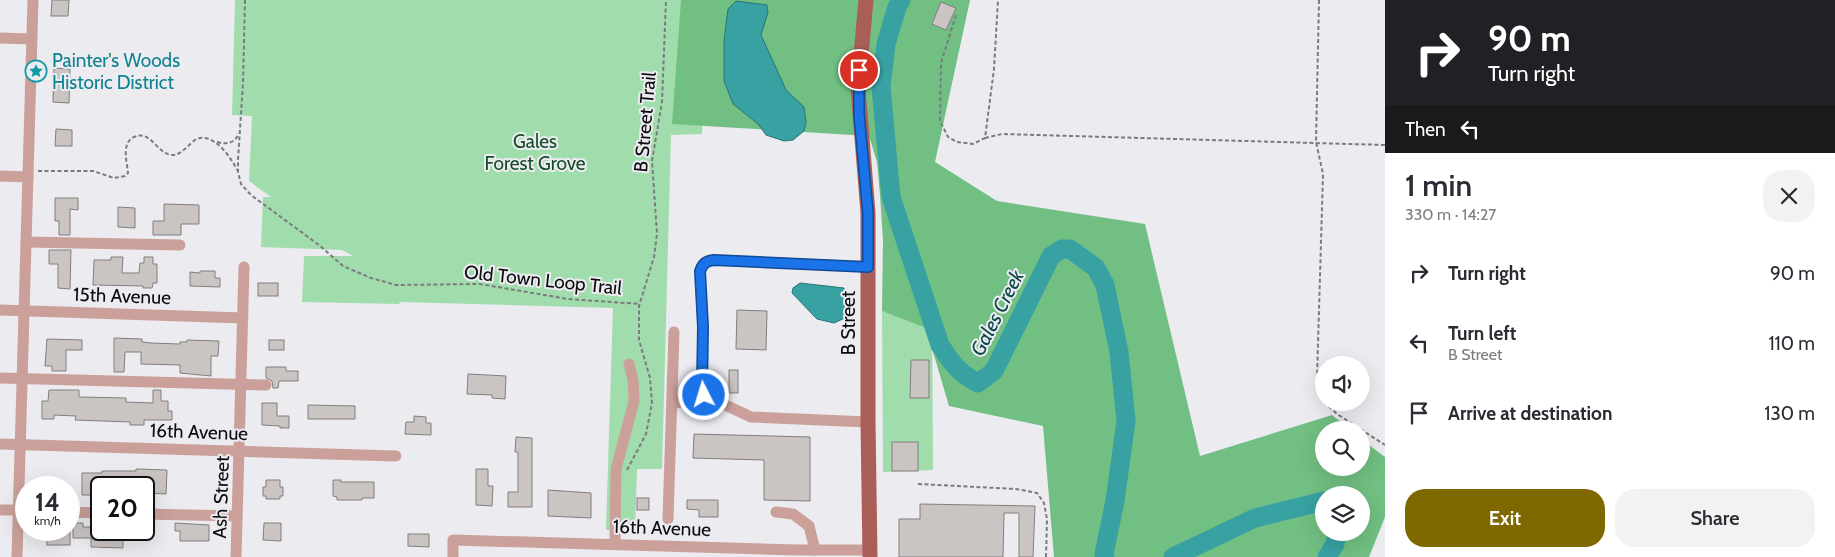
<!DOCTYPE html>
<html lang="en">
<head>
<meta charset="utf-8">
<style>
  :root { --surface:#fff; --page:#f2f2f3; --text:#2b2b33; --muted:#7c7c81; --accent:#806800 }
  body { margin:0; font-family:Cabin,sans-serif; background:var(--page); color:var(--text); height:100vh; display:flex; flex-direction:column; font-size:19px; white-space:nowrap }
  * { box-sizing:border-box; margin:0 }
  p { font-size:16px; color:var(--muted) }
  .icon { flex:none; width:28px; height:28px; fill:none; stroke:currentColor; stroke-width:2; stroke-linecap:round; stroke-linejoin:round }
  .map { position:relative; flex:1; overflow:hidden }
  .sheet { display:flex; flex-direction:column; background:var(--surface); width:450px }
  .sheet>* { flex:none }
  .hud { background:#202124; color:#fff; overflow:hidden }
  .controls { position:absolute; left:1315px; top:356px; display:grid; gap:10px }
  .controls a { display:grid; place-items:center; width:55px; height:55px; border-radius:50%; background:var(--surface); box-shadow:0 5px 20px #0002; font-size:25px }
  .speed { position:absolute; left:15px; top:476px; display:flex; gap:10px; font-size:25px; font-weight:700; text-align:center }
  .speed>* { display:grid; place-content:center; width:65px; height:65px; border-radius:50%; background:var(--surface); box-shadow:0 5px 20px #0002; line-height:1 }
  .speed small { font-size:12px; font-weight:400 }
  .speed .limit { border:2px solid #111; border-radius:8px; background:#fff; color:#111 }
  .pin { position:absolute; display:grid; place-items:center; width:42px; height:42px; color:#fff; margin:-21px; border:2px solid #fff; border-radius:50%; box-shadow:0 1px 5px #0007 }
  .me { position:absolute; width:55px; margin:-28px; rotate:355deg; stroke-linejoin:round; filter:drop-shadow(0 0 4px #0008) }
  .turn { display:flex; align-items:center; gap:18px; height:105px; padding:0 20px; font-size:22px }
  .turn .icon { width:65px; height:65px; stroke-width:2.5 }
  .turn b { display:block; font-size:35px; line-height:42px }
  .then { display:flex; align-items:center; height:48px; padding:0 20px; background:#0003; gap:10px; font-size:19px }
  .round { display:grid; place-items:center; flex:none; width:52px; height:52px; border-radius:20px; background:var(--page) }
  .headline { display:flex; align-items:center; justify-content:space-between; height:85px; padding:0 20px }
  h1 { font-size:30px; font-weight:600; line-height:38px }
  .action { display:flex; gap:10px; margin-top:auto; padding:10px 20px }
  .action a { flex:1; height:58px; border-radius:20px; background:var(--accent); color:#fff; font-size:20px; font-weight:600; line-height:58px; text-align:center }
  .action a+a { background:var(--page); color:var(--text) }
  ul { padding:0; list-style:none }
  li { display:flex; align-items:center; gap:15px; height:70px; padding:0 20px }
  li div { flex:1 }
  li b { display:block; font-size:19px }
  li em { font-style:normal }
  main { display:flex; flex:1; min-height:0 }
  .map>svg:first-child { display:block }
  .green { fill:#a1ddac }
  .forest { fill:#71bf82; fill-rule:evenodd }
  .water { fill:#38a1a2; stroke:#2b7476 }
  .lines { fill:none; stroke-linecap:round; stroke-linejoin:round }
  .river { stroke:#38a1a2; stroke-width:19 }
  .building { fill:#cac4c3; stroke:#837e7d }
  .path { stroke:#7b7b7f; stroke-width:2; stroke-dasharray:4 2.5; stroke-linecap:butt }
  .minor { stroke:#cba09b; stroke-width:11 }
  .major { stroke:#a95e57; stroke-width:15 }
  .route-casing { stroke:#114b97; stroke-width:12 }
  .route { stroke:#1a73e8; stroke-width:9 }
  .labels { text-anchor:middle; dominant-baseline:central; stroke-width:4; stroke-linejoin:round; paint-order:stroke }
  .culture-label { font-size:19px; fill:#0d838f; stroke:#ebebf0; text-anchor:start }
  .street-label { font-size:19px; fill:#0c0c0e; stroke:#ebebf0 }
  .park-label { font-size:19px; fill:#154e27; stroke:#ebebf0 }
  .water-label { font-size:20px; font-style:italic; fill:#0a4949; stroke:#ebebf0 }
</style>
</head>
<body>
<main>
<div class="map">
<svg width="1385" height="557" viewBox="0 0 1385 557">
  <rect width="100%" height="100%" fill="#ebebf0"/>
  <!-- green -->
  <g class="green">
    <polygon points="235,0 851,0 703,79 702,134 671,135 662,469 637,469 635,531 606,530 613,308 400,302 399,304 302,302 304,256 353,256 342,250 261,247 263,197 271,197 249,181 252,116 232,115"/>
    <polygon points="885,264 932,298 933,470 883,472 882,311 885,312"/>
  </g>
  <!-- forest -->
  <path class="forest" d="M 681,0 L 970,0 L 935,162 L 997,201 L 1145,224 L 1200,456 L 1332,415 L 1351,430 L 1324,430 L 1324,468 L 1361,468 L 1361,439 L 1385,457 L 1385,517 L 1369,557 L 1054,557 L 1043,426 L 949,406 L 926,328 L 882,311 L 883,240 L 880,195 L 877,162 L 869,136 L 672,124 ZM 1324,495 L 1361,495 L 1361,532 L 1324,532 Z"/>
  <!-- water -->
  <g class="water">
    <polygon points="736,1 767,5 768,12 761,35 786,90 804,107 806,122 804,131 793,140 784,141 766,135 758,124 733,104 724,81 724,41 728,9"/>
    <polygon points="800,283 844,288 845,318 834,323 817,319 792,293 793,288"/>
  </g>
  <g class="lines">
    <!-- river -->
    <g class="river">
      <path d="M 901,0 L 897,7 L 886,44 L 881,87 L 891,197 L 940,345 C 952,363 958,373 978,383 L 994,371 L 1051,256 L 1062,249 L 1070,249 L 1096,268 L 1105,285 L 1119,352 L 1126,421 L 1115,501 L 1104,554 L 1105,557"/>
      <polyline points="1173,557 1255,518 1324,501"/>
      <polyline points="1327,557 1335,544 1337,532"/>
    </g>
  </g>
  <!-- building -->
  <g class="building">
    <polygon points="52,0 69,0 68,16 51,16"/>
    <polygon points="941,2 956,8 946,30 932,24"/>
    <polygon points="54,68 70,69 69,103 53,102"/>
    <polygon points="56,129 72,130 72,146 55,146"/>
    <polygon points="55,198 78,198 78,210 70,209 70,235 59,235 59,221 55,221"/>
    <polygon points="164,204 199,205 199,224 181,224 181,235 153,235 153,221 164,221"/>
    <polygon points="118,207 135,208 135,228 118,227"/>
    <polygon points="49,250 71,250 70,289 58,288 58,264 49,264"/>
    <polygon points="111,257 123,257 122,273 139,273 140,263 144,263 144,257 153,257 153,264 157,264 157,283 153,283 152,288 143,288 143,286 93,285 94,260 111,260"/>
    <polygon points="200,271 215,271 215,278 220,278 220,287 190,286 190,272 200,273"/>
    <rect x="258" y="283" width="20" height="13"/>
    <polygon points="737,310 767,311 766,350 736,349"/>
    <polygon points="114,338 142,339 142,342 151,343 180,344 180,342 187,342 187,340 219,341 218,356 211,356 211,376 180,373 180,365 141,364 141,352 125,352 124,372 114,372"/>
    <polygon points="47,339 82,340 82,350 66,350 66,371 52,371 52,366 45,366"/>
    <rect x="269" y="340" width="15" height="10"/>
    <polygon points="911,360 929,360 929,398 910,398"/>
    <polygon points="266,367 286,367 286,371 298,371 298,381 279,381 278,388 273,388 272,381 266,378"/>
    <rect x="729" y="370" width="9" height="23"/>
    <polygon points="468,374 506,376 505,399 492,398 492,395 467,394"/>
    <polygon points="49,390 79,390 79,397 126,398 126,402 153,403 153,390 161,390 161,401 168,401 168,411 172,411 172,420 144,420 144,425 130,425 130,422 75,420 76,416 54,415 54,419 42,419 42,401 48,401"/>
    <polygon points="262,403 277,403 277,416 289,416 289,428 280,428 280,426 262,425"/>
    <polygon points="308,405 355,406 355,419 308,419"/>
    <polygon points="414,416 426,417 426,423 431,423 431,435 405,434 406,422 414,422"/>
    <polygon points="694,434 810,437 810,501 764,500 764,460 693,458"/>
    <polygon points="516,437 532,438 532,507 508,507 508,492 518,492 518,452 515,452"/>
    <rect x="892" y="442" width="26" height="29"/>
    <polygon points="136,469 167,470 166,494 144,493 144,483 93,481 93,495 82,495 82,473 102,473 102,471 136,471"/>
    <polygon points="476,469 488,469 488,486 493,486 492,506 476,505"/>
    <polygon points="266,480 280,480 280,487 283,487 283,496 280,496 280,499 266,499 266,496 263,496 263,487 266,487"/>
    <polygon points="333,480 341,480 341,482 374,482 374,498 362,498 362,500 337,500 337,497 333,496"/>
    <polygon points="548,490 591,493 591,518 548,516"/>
    <rect x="637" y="498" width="12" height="12"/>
    <polygon points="687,500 718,500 718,517 699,517 699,510 687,509"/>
    <polygon points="920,504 1035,506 1033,557 1019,557 1019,513 1004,513 1003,557 899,557 899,519 920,519"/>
    <polygon points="73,523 83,523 83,527 101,527 101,530 146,530 146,539 123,539 123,548 91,547 91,538 73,538"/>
    <polygon points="175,523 209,525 209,541 180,541 180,531 175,531"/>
    <polygon points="264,523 281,523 281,541 263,540"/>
    <rect x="47" y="531" width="23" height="14"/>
    <polygon points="408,534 429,534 429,547 408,546"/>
  </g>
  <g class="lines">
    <!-- path -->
    <g class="path">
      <polyline points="245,0 243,83 238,160 238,172 241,184 251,195 319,245 343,266 371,278 396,285 480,284 568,299 640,304"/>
      <polyline points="1319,0 1316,142 1323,174 1317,378 1324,402"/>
      <polyline points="956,15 941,63 940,121 948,137 957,142 973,144 985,138 994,69 998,0"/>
      <polyline points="985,138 1002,134 1385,145"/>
      <path d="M 217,142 C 227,145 235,143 239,133"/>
      <path d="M 38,171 L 93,171 L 114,178 L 125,176 L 128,173 C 127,162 121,143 134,137 C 151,129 157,155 173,155 C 181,155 188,145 195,140 C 212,130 231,157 237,170"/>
      <polyline points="1324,402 1337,414 1385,445"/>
      <polyline points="627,470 646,434 652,403 650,378 639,340 639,306 654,257 657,234 652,161 662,102 666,0"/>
      <polyline points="918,484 1016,489 1037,493 1044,503 1047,519 1046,557"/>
    </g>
    <!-- minor -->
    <g class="minor">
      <polyline points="0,38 32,39"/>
      <polyline points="0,176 28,177"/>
      <polyline points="26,242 180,245"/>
      <polyline points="0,310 243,318"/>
      <polyline points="0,378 266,385"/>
      <polyline points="673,404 704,395"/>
      <path d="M 868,422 L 751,417 L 704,395 L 702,387 L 703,327 L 700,271 C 703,263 706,261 714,260 L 869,267"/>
      <polyline points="0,444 396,456"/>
      <polyline points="0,510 25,510"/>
      <polyline points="69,512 101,513"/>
      <polyline points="776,512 793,514 809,526 815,550"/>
      <polyline points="144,514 237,516"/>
      <polyline points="668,519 674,332"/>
      <polyline points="615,544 616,469 634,401 633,380 629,364"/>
      <polyline points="17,557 33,0"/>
      <polyline points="236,557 244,267"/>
      <polyline points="453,557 453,540 796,550 870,550"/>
    </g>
    <!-- major -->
    <polyline class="major" points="866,0 858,88 868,213 868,422 870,557"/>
  </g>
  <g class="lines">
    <!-- route casing -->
    <g class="route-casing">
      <path id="route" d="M 704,395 L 702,387 L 703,327 L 700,271 C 703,263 706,261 714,260 L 868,267 L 868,213 L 859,114 L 859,70"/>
    </g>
    <!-- route -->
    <use href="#route" class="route"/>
  </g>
  <!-- icons -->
  <defs>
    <g id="sight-ring" transform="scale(1.125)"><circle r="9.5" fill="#ebebf0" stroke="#0f9aa8" stroke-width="1.5"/><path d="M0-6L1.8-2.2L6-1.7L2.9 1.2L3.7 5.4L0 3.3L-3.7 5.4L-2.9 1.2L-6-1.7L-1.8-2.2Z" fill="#0f9aa8"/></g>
  </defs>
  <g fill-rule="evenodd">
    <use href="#sight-ring" x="36" y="71"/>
  </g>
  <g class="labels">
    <!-- culture labels -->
    <g class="culture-label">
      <text x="52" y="60">Painter's Woods<tspan x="52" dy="22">Historic District</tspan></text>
    </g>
    <!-- street labels -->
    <g class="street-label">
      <text transform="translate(645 122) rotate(-85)">B Street Trail</text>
      <text transform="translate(543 280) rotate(6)">Old Town Loop Trail</text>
      <text transform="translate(122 296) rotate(2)">15th Avenue</text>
      <text transform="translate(848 323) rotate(-90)">B Street</text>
      <text transform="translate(199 432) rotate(2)">16th Avenue</text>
      <text transform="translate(221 497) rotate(-88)">Ash Street</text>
      <text transform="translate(662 528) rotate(2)">16th Avenue</text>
    </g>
    <!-- park labels -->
    <g class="park-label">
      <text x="535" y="141">Gales<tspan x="535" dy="22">Forest Grove</tspan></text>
    </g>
    <!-- water labels -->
    <g class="water-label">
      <text transform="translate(997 313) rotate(-63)">Gales Creek</text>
    </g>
  </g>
</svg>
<div class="controls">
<a><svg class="icon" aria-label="sound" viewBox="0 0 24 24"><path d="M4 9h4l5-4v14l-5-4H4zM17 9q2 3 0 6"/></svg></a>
<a><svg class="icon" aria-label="search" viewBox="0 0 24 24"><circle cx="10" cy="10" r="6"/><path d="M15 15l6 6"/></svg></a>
<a><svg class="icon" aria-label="layers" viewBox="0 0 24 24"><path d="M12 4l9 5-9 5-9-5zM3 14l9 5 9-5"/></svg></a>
</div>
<div class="speed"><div>14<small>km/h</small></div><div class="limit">20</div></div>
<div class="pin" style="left:859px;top:70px;background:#d93025"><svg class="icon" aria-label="arrive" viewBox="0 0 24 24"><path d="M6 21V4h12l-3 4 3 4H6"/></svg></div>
<svg class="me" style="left:704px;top:395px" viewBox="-20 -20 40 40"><circle r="17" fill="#1a73e8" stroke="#fff" stroke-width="3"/><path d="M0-11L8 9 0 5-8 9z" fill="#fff"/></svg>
</div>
<section class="sheet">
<div class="hud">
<div class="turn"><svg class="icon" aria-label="right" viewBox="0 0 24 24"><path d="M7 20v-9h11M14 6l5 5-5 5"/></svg><div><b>90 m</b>Turn right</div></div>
<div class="then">Then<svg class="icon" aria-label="left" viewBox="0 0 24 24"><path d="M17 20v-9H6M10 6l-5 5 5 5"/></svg></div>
</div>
<div class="headline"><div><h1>1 min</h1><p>330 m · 14:27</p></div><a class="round"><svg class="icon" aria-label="close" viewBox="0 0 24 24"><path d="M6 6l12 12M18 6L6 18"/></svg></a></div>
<ul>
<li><svg class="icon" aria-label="right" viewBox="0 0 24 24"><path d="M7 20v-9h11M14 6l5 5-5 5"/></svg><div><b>Turn right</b></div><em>90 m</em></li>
<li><svg class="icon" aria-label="left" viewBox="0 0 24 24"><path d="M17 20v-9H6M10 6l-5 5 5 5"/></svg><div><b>Turn left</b><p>B Street</p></div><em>110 m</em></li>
<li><svg class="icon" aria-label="arrive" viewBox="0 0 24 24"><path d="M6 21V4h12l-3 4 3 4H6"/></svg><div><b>Arrive at destination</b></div><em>130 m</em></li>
</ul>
<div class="action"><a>Exit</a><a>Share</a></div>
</section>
</main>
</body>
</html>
